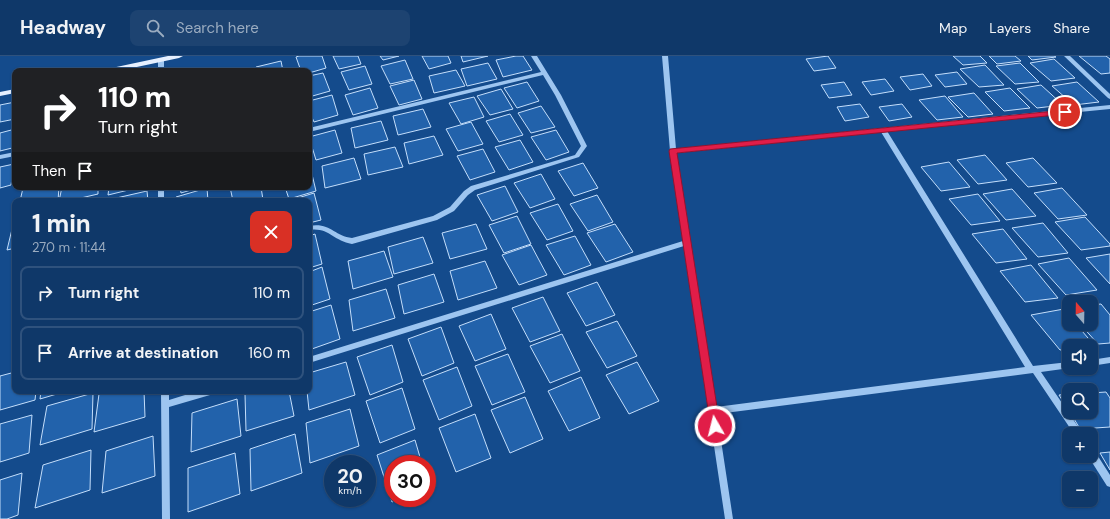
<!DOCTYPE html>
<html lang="en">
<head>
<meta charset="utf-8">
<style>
  :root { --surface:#0f3869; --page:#1d4371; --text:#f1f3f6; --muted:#9bacc0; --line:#2f527d }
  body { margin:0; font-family:"DM Sans",sans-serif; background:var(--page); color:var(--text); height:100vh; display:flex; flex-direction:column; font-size:15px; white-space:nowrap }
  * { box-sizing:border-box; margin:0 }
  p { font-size:13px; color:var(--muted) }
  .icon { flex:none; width:22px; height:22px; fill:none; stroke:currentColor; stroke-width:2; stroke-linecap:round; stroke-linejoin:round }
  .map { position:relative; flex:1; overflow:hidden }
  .drawer { position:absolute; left:12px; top:142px; width:300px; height:196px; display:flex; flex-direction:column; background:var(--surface); border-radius:8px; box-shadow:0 1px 3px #0004,0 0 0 1px var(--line) }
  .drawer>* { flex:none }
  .top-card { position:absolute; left:12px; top:12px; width:300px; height:122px; border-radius:8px; box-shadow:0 1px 3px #0004,0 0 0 1px var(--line); background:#202124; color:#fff; overflow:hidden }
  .needle { width:26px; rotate:340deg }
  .controls { position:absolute; left:1062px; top:239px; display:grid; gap:8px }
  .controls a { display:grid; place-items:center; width:36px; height:36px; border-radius:8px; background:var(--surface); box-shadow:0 1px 3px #0004,0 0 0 1px var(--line); font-size:20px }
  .speed { position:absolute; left:324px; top:399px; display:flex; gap:8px; font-size:20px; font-weight:700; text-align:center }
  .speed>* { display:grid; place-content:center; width:52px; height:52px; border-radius:50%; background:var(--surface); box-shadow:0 1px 3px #0004,0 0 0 1px var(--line); line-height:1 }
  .speed small { font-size:10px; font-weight:400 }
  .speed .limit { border:6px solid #d22; background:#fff; color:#111 }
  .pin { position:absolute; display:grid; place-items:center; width:34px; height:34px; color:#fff; margin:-17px; border:2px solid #fff; border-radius:50%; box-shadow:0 1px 4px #0007 }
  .me { position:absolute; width:44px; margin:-22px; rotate:352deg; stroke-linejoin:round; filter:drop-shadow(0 0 3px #0008) }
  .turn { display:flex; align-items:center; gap:14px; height:84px; padding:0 20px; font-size:18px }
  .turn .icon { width:52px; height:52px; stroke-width:2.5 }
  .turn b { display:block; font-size:28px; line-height:34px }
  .then { display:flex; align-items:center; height:38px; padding:0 20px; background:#0003; gap:8px; font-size:15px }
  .round { display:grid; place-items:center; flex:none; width:42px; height:42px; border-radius:8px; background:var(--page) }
  .overview { display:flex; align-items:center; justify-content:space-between; height:68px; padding:0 20px }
  h1 { font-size:24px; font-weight:800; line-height:30px }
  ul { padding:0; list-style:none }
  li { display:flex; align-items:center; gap:12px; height:54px; margin:0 8px 6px; padding:0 12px; border:2px solid var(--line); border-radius:8px }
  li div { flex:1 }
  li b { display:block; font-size:15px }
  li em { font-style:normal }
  header { display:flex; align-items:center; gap:24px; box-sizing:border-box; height:56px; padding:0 20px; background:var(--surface); border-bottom:1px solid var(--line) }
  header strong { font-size:19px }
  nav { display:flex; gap:22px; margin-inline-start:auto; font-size:14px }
  .search { width:280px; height:36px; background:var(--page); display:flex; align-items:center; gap:10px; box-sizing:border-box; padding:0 14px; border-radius:8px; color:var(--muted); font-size:15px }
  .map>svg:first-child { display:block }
  .building { fill:#2262ab; stroke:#c4defb }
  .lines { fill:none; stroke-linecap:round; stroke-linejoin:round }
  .minor { fill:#9dc5f0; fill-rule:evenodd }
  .major { fill:#e6f0ff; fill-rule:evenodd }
  .route { fill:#e11d48; stroke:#92132f }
</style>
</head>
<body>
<header>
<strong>Headway</strong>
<div class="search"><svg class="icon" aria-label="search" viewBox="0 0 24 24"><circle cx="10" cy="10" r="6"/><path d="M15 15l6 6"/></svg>Search here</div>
<nav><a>Map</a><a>Layers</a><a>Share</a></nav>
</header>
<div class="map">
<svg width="1110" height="463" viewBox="0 0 1110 463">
  <rect width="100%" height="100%" fill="#144b8c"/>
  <!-- building -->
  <g class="building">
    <polygon points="299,0 322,0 326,12 309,17 309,15 301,15 296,1"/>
    <polygon points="333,0 358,0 361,8 339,13"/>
    <polygon points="380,0 399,0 383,4"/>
    <polygon points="422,0 448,0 451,7 429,13"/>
    <polygon points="461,0 488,0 463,6"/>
    <polygon points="516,0 523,0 532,14 503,21 496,4"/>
    <polygon points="828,0 836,12 814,15 806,3"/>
    <polygon points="953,0 980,0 987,7 963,9"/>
    <polygon points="989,0 1015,0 1021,5 997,8"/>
    <polygon points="1028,0 1054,0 1056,1 1032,4"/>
    <polygon points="1079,0 1106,0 1110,3 1110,17 1101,18"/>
    <polygon points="1054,3 1075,22 1051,25 1030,7"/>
    <polygon points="405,4 413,23 390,28 381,10"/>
    <polygon points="281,5 283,15 257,15 256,11"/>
    <polygon points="488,7 497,23 467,30 461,13"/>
    <polygon points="1020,7 1039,26 1015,28 996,10"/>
    <polygon points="985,9 1004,29 979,31 960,13"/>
    <polygon points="365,10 372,28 349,34 341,16"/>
    <polygon points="456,14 465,30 434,37 429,20"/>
    <polygon points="957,16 967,28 945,31 935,19"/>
    <polygon points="323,17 330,35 309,41 309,20"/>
    <polygon points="923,18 932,30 910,34 900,21"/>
    <polygon points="885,23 894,35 871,39 862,26"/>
    <polygon points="414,24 422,43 399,49 390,30"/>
    <polygon points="527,26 539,45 517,52 504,32"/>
    <polygon points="844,26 852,39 829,42 821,29"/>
    <polygon points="1077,26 1099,46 1074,49 1052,30"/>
    <polygon points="1041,29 1063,49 1037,52 1017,33"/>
    <polygon points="370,32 378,52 353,59 345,39"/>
    <polygon points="1010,32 1030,52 1004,55 985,36"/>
    <polygon points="501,33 513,53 490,59 477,40"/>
    <polygon points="974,37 993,58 968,61 948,41"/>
    <polygon points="332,39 338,59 314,66 309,54 309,45"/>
    <polygon points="945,40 963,61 937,64 919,44"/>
    <polygon points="474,41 484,61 461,68 449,47"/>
    <polygon points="15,46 15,63 0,66 0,49"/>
    <polygon points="860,48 869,61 845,65 837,51"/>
    <polygon points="902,48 912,61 889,65 879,51"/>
    <polygon points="541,50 555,71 531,77 518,57"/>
    <polygon points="423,53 431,71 398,79 393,60"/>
    <polygon points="510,58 523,79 499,86 486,65"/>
    <polygon points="381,65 388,84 355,92 351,72"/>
    <polygon points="471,66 483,88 458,95 446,73"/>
    <polygon points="15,73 12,92 0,95 0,77"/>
    <polygon points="335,74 342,97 316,104 309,81"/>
    <polygon points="556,74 569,96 546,104 531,81"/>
    <polygon points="434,80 443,99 409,108 404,87"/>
    <polygon points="520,84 533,106 509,114 495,91"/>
    <polygon points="395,91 403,111 368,119 364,98"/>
    <polygon points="483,93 495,116 470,124 457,100"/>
    <polygon points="985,99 1007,124 978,128 957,104"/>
    <polygon points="354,102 361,123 325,132 322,110"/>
    <polygon points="1033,102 1057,127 1028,131 1006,107"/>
    <polygon points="949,106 970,131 941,135 921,111"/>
    <polygon points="583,107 598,132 574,140 558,115"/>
    <polygon points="14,108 11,129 0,132 0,111"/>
    <polygon points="310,110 316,135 289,143 285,131 309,131"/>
    <polygon points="541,118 555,143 530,152 514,127"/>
    <polygon points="505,130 518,156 492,165 477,139"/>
    <polygon points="28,131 59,131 58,145 20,145 23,132"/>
    <polygon points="62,131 98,131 98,138 68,145 59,145"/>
    <polygon points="109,131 141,131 108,139"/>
    <polygon points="180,131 201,131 181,137"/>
    <polygon points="230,131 261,131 263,144 233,145"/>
    <polygon points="207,132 208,145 177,145 176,141"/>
    <polygon points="1062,132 1087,159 1058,163 1034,137"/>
    <polygon points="1012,133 1036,160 1006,164 983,138"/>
    <polygon points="147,135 148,145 111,145 112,143"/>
    <polygon points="314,137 321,164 309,167 309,145 288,145"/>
    <polygon points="978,138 1000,165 971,169 949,143"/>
    <polygon points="597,139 613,166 588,175 570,148"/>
    <polygon points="558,148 573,175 547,184 530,157"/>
    <polygon points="517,160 531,188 504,197 489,169"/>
    <polygon points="1085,161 1110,188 1110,190 1081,194 1055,166"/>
    <polygon points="1043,167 1068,197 1038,201 1012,172"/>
    <polygon points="15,168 15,192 7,194 13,169"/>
    <polygon points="476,168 487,193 450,203 442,177"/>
    <polygon points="615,168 633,196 606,206 587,177"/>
    <polygon points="1003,173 1027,203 996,207 972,178"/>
    <polygon points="315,178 322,208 309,212 309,180"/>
    <polygon points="575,180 591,209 564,219 546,189"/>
    <polygon points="423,181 433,207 394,218 388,191"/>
    <polygon points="531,189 547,219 519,229 502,199"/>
    <polygon points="384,195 393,221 353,233 348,205"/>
    <polygon points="1110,198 1110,228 1086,202"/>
    <polygon points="1069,202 1097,234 1066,239 1038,208"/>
    <polygon points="485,205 497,232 458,244 450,215"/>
    <polygon points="1031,209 1058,242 1025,246 1000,215"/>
    <polygon points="322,211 330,243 309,250 309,216"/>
    <polygon points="434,218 444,246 404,258 398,229"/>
    <polygon points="597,226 615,259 586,270 567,237"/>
    <polygon points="386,233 395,262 353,275 349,244"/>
    <polygon points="543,241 560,275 530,286 512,252"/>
    <polygon points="1101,248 1110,259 1110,287 1098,288 1080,268 1091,268 1091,249"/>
    <polygon points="331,249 340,283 309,294 309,256"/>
    <polygon points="1064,253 1069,259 1069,268 1076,268 1094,289 1069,290 1069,293 1060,294 1031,259"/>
    <polygon points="491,258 506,293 475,305 459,270"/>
    <polygon points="617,265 637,300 607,312 586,276"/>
    <polygon points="441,271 454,307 422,320 408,283"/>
    <polygon points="562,278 580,315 550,327 530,290"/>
    <polygon points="392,289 403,326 370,339 357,301"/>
    <polygon points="508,298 525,336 492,349 475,310"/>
    <polygon points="346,306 355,339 309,354 307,335 309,335 309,317"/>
    <polygon points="637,306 659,345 629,358 606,319"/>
    <polygon points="457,311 472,350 439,364 423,324"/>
    <polygon points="15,316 15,335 36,335 35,344 0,354 0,320"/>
    <polygon points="581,321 600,362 569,375 548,335"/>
    <polygon points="402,332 415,373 380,387 366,345"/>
    <polygon points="41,335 67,335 40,343"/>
    <polygon points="111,335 144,335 145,361 94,376 99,338"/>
    <polygon points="254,335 289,335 294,360 246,375 245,338"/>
    <polygon points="1106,336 1110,342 1110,371 1080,373 1070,356 1091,356 1091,337"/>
    <polygon points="93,337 92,373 40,389 47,350"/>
    <polygon points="1069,338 1069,355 1059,339"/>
    <polygon points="525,341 543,383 510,397 491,354"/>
    <polygon points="237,343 241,380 191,396 192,357"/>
    <polygon points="350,353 359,390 310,407 306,367"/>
    <polygon points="475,358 491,402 456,416 439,372"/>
    <polygon points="32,359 29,397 0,406 0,368"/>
    <polygon points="295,378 302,417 251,435 250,393"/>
    <polygon points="153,380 155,420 102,437 106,395"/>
    <polygon points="415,384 422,408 393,408 393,442 401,442 392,446 377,399"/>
    <polygon points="91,394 90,434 35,452 43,409"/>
    <polygon points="1110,396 1110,414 1100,397"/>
    <polygon points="235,397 240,438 188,456 188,412"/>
    <polygon points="22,417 18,459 7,463 0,463 0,424"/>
  </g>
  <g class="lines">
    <!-- minor -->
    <g class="minor">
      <path d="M 531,0 L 537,0 L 561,39 L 587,90 L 579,101 L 475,134 L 468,139 L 454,155 L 437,164 L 352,188 C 333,185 329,171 309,174 L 309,170 C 330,166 334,180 352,182 L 433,160 L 450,151 L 464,135 L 471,130 L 575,99 L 581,90 L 555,39 L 543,19 L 309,76 L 309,72 L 541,16 Z"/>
      <path d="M 662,0 L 668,0 L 676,93 L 1110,49 L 1110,53 L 887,75 L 1033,310 L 1069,306 L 1069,312 L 1070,312 L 1041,316 L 1083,378 L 1074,378 L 1033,317 L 717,358 L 733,463 L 725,463 L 684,190 L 309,307 L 309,301 L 683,185 L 670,95 ZM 881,76 L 1025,311 L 716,351 L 676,97 Z"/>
      <polygon points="1064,0 1070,0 1110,38 1110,43 1108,42"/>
      <polygon points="161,2 164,4 164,15 158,15 158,4"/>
      <polygon points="15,96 15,100 0,103 0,99"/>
      <rect x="158" y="131" width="6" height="14"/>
      <polygon points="1110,301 1110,307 1091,310 1091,304"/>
      <polygon points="161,335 169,335 169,344 198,335 214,335 213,338 210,339 169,351 170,463 162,463"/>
      <polygon points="1091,393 1094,394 1110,419 1110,431 1107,430 1088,400 1091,400"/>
    </g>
    <!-- major -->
    <g class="major">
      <polygon points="168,0 183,0 179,2 118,15 103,15 107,13"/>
      <polygon points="15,33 15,37 0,40 0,36"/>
    </g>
  </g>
  <!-- route -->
  <polygon class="route" points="1065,54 1068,56 1067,58 677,97 720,370 719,373 715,375 711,373 669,95 670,93"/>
</svg>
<div class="controls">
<a><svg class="needle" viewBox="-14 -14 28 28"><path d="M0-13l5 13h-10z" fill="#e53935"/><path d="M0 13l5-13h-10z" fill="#9bacc0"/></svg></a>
<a><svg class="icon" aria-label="sound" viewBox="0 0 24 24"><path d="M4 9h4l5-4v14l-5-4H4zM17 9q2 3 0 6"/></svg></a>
<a><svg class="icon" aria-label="search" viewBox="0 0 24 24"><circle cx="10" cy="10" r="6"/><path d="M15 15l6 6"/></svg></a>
<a>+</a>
<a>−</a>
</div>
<div class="speed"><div>20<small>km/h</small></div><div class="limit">30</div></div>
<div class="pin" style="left:1065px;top:56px;background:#d93025"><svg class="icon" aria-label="arrive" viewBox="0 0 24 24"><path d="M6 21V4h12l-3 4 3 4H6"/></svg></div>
<svg class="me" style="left:715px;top:370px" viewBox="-20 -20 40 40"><circle r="17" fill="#e11d48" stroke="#fff" stroke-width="3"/><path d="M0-11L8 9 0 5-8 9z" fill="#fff"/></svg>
<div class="top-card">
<div class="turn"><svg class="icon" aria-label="right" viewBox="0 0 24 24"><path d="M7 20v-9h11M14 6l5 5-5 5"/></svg><div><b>110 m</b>Turn right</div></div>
<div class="then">Then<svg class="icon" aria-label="arrive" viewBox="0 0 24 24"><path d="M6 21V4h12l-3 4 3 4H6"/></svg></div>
</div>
<section class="drawer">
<div class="overview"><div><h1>1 min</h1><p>270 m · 11:44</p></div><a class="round" style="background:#d93025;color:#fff"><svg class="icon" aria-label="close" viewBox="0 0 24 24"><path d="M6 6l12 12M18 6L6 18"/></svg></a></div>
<ul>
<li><svg class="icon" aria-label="right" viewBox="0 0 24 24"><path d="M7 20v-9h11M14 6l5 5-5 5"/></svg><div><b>Turn right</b></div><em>110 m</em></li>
<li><svg class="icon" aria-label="arrive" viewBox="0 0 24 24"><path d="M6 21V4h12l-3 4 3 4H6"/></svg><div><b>Arrive at destination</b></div><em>160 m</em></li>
</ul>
</section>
</div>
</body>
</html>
